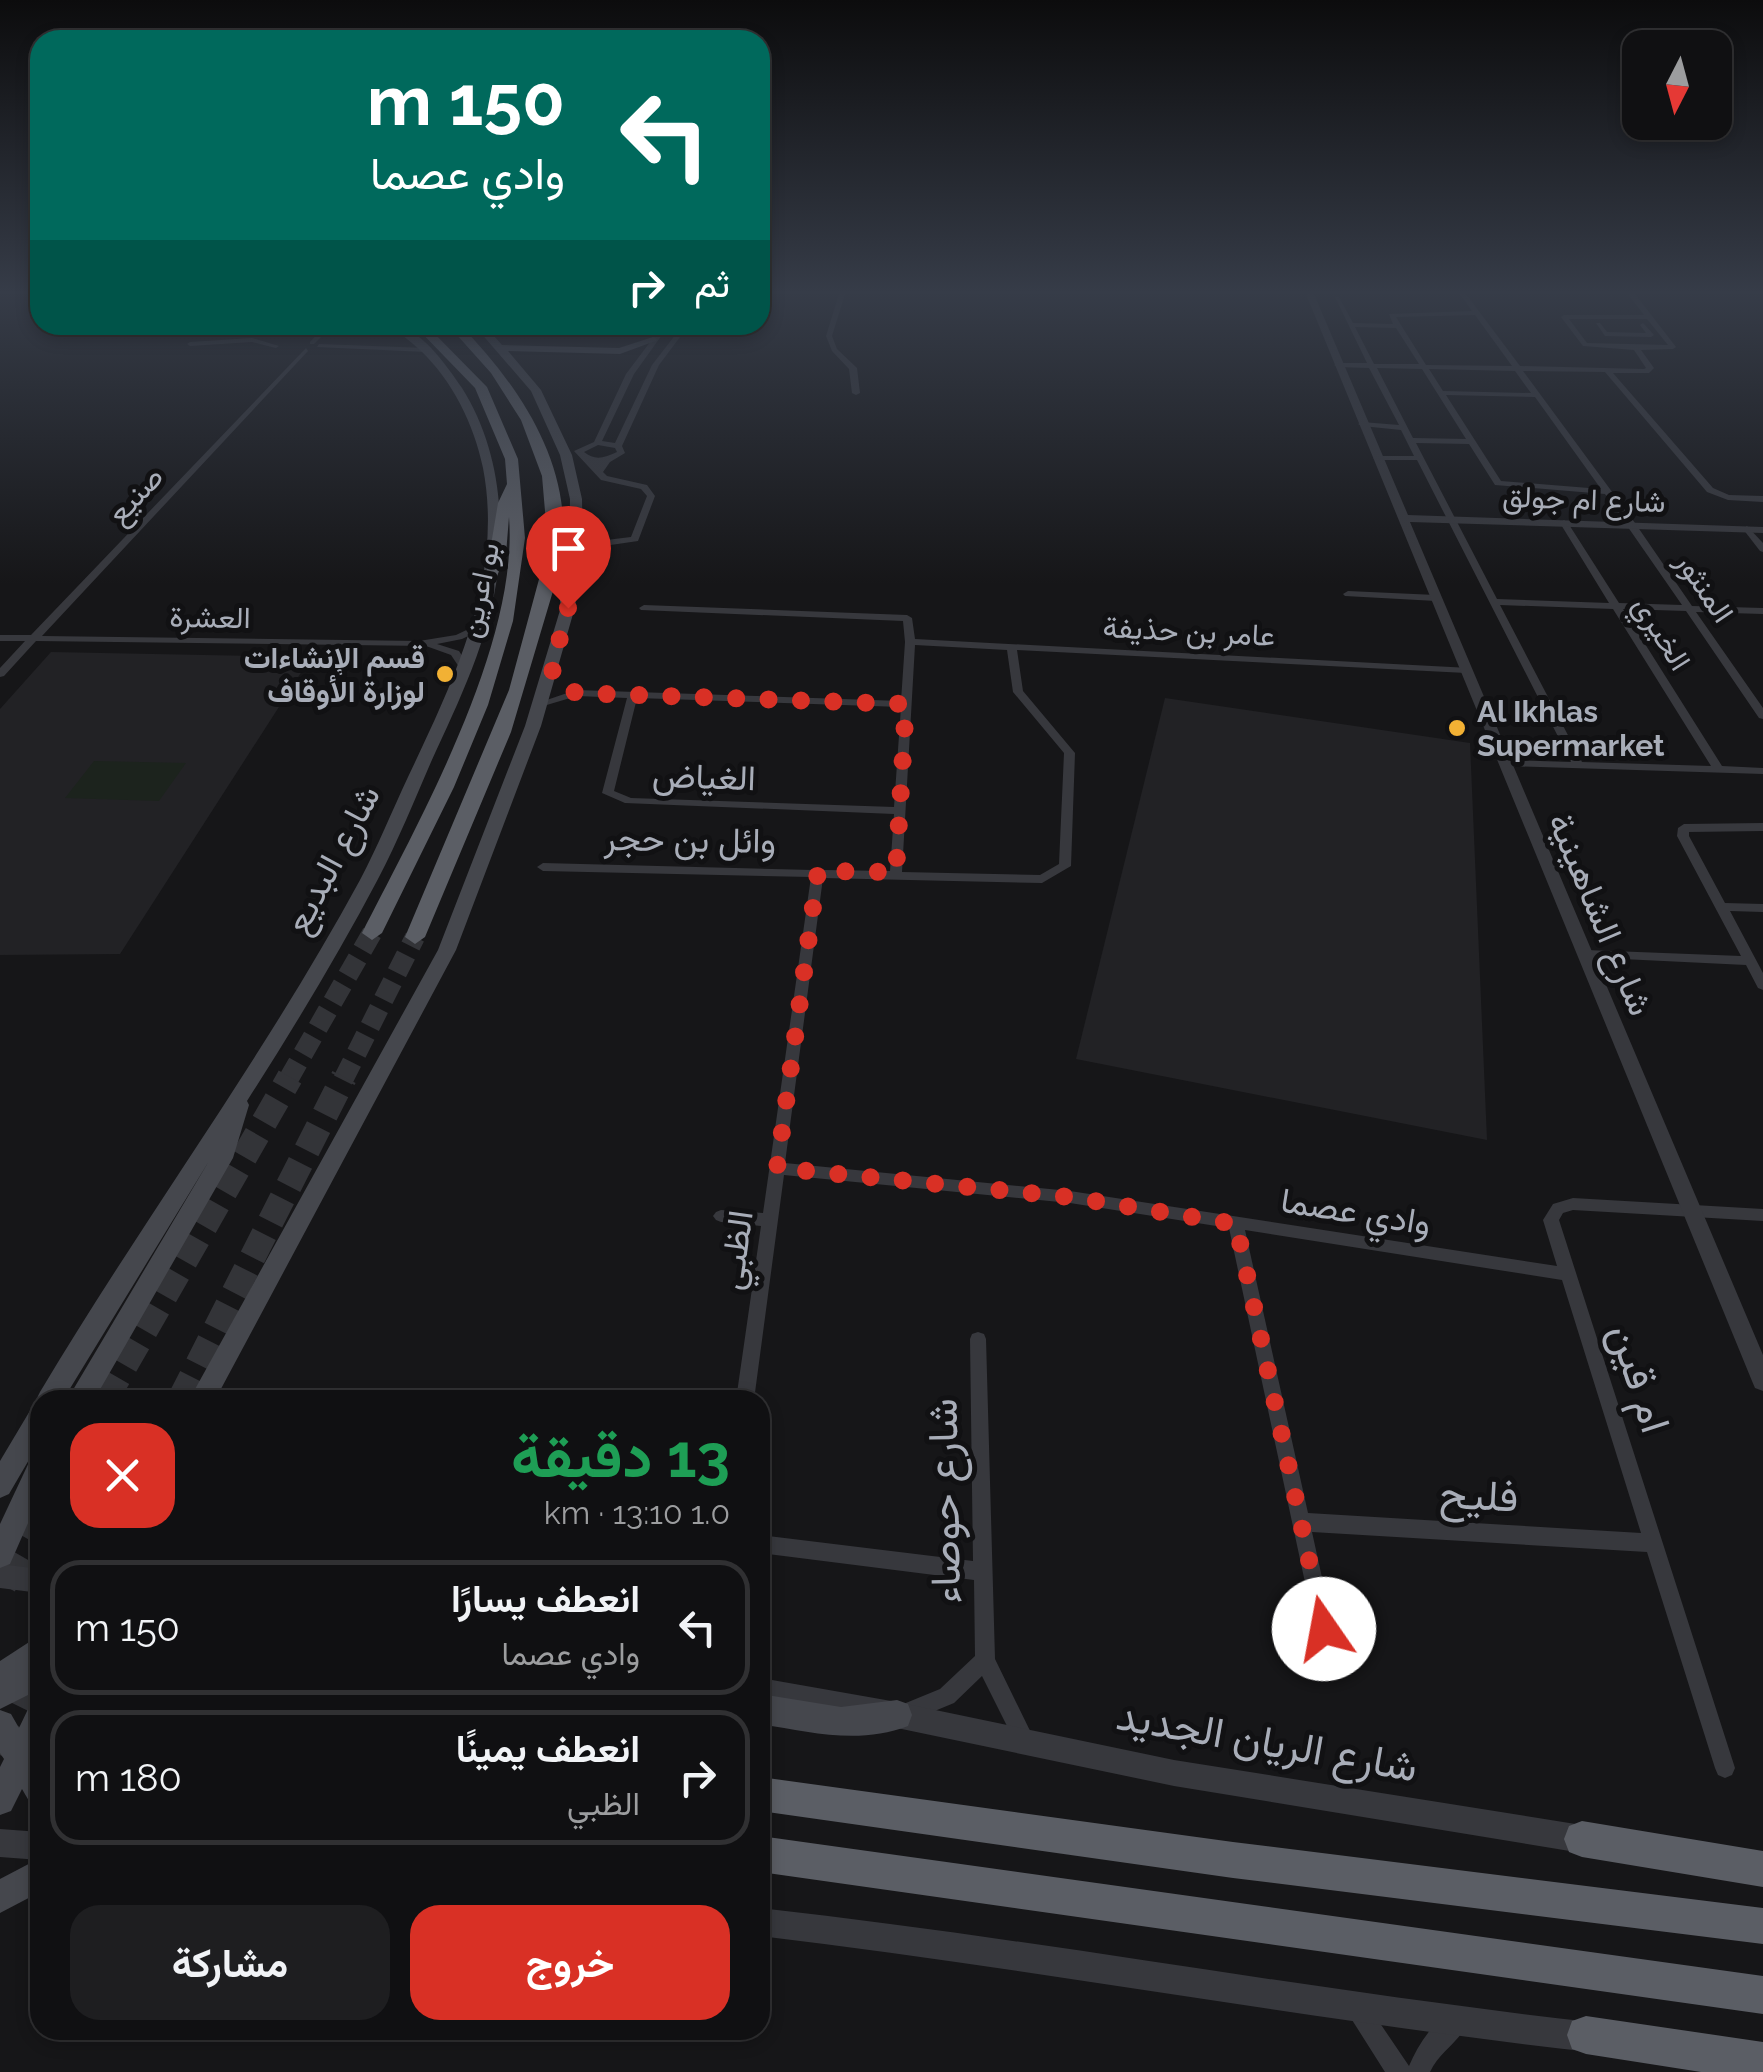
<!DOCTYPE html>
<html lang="ar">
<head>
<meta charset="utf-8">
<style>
  :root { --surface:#101012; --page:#1e1e20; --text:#f1f3f6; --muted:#9c9d9f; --line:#303032; --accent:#d93025 }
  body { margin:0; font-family:Raleway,Vazirmatn,sans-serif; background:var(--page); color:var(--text); direction:rtl; height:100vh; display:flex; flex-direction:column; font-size:38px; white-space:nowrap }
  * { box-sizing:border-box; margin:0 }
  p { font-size:32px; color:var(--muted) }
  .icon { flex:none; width:55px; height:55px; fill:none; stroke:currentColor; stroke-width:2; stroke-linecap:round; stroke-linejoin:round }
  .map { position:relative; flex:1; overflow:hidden; direction:ltr }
  .panel { position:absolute; left:30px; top:1390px; width:740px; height:650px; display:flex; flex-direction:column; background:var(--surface); border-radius:30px; box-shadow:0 5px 15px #0003,0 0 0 2px var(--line); direction:rtl }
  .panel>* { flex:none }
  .top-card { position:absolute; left:30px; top:30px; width:740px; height:305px; border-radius:30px; box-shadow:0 5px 15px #0003,0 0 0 2px var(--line); direction:rtl; background:#00695c; color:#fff; overflow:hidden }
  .needle { width:65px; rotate:186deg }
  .fabs { position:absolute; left:1622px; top:30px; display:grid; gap:20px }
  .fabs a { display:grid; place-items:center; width:110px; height:110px; border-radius:20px; background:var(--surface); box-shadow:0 5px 15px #0003,0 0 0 2px var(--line); font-size:50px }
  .pin { position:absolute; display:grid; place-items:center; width:85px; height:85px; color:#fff; margin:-102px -42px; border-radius:50% 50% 50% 0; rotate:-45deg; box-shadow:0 0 10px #0007 }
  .pin .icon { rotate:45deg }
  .me { position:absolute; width:110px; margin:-55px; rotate:348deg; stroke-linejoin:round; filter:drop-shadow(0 0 8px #0008) }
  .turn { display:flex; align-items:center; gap:35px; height:210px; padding:0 40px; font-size:45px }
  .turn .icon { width:130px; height:130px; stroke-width:2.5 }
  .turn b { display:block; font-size:70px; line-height:85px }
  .then { display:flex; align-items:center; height:95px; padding:0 40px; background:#0003; gap:20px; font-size:38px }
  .round { display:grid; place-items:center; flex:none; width:105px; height:105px; border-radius:30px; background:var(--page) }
  .headline { display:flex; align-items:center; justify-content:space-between; height:170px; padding:0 40px }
  h1 { font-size:60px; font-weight:700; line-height:75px; color:#1e9e55 }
  .action { display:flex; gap:20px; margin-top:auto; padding:20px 40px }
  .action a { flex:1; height:115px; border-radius:30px; background:var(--accent); color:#fff; font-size:40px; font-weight:700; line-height:115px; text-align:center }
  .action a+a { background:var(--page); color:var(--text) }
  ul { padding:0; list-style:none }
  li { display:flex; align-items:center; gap:30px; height:135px; margin:0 20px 15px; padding:0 20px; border:5px solid var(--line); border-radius:30px }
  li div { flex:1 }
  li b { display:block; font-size:38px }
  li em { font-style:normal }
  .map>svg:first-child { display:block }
  .built { fill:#222225 }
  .green { fill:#1c231d }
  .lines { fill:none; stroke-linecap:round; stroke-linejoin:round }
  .trunk-tunnel-far2 { stroke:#333438; stroke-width:20; stroke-dasharray:20 10; stroke-linecap:butt }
  .trunk-tunnel-far1 { stroke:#333438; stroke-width:26; stroke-dasharray:26 14; stroke-linecap:butt }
  .trunk-tunnel { stroke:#333438; stroke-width:34; stroke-dasharray:34 18; stroke-linecap:butt }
  .minor { fill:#37383d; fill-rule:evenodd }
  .tertiary { fill:#37383d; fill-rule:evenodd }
  .secondary { fill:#45474d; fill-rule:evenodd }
  .trunk { fill:#5b5e65; fill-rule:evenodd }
  .route { stroke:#d93025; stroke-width:18; stroke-dasharray:0 32.4 }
  .poi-dot { fill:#f2b134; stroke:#111113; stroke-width:4 }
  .labels { text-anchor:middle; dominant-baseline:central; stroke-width:10; stroke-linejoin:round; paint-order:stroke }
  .far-street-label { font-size:30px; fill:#a8adb8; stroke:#111113 }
  .far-poi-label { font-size:30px; font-weight:bold; fill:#a8adb8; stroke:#111113; text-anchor:end }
  .street-label { font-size:35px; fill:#a8adb8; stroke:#111113 }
  .near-street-label { font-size:42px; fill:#a8adb8; stroke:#111113 }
</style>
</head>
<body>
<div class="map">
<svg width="1763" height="2072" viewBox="0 0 1763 2072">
  <rect width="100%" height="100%" fill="#161618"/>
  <!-- built -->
  <g class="built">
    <polygon points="51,652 311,657 120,954 0,955 0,709"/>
    <polygon points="1165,698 1470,743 1487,1140 1076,1059"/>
  </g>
  <!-- green -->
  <polygon class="green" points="94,761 186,763 159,801 65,798"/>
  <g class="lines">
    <!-- trunk-tunnel-far2 -->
    <g class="trunk-tunnel-far2">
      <polyline points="288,1080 372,933"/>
      <polyline points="343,1080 415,937"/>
    </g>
    <!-- trunk-tunnel-far1 -->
    <g class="trunk-tunnel-far1">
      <polyline points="105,1400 290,1077"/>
      <polyline points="180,1400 344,1077"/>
    </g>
    <!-- trunk-tunnel -->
    <g class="trunk-tunnel">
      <polyline points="0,1583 40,1513"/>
      <polyline points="0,1755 40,1675"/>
    </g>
    <!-- minor -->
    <g class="minor">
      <polygon points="839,294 845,294 832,336 837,349 857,368 860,393 856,395 852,393 849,369 832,351 826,336"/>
      <path d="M 1460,294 L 1466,294 L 1520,366 L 1644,369 L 1646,368 L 1634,350 L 1583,346 L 1561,317 L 1564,315 L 1644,315 L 1628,294 L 1635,294 L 1676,347 L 1673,349 L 1641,350 L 1654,368 L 1649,373 L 1613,373 L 1713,488 L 1729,495 L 1763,496 L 1763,502 L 1728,500 L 1707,492 L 1605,372 L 1523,371 L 1635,523 L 1692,606 L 1763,608 L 1763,614 L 1696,612 L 1763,708 L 1763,719 L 1759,718 L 1686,611 L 1623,609 L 1722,766 L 1763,768 L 1763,774 L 1505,766 L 1499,763 L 1505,760 L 1571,762 L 1417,460 L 1377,460 L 1373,458 L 1377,456 L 1414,456 L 1401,430 L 1362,426 L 1358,424 L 1362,422 L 1399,425 L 1369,368 L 1338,367 L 1334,365 L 1338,363 L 1367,363 L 1335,297 L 1339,297 L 1353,323 L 1393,324 L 1389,314 L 1472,311 ZM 1475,315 L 1512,366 L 1426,365 L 1396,317 ZM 1569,319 L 1647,319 L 1668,345 L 1587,343 ZM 1355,327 L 1396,328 L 1419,364 L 1374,364 ZM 1377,368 L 1422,369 L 1466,439 L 1413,438 ZM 1429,369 L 1515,371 L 1531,393 L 1443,391 ZM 1446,395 L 1535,397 L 1601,489 L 1501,481 ZM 1416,443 L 1469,444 L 1495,485 L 1605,494 L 1682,605 L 1619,603 L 1568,523 L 1564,520 L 1560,523 L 1609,603 L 1497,599 ZM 1500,605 L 1613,609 L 1711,766 L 1582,762 Z"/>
      <polygon points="1596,323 1600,323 1607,332 1646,333 1640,325 1643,323 1654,335 1651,337 1605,336"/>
      <path d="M 192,325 L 199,325 C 191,334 179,338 168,333 L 186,330 Z"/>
      <polygon points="326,325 333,325 314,344 310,344 310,342"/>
      <path d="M 663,325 L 669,325 L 634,374 L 602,441 L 615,443 L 652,365 L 683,325 L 689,325 L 659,365 L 622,446 L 625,453 L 610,462 L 603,472 L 607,476 L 647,485 L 655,496 L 638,541 L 597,547 L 572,536 L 576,533 L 598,541 L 631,537 L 647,496 L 641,489 L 601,480 L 574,451 L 594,442 L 626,374 ZM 598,445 L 615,448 L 617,452 C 604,458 595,461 584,452 Z"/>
      <polygon points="252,338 279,346 276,348 252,342 190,346 187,344 190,342"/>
      <polygon points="319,344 426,348 429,350 426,352 317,347"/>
      <polygon points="306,348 308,351 42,636 419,641 456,635 477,625 483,625 483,629 462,639 437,644 459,651 470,668 469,670 461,670 451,655 426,646 36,641 4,676 0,677 0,668 25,641 0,641 0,635 31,635"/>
      <polygon points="1747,526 1763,543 1763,552 1760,551 1743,529"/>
      <polygon points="1348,591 1436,595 1441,598 1436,601 1345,596 1343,594"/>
      <path d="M 644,605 L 907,615 L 912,618 L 915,639 L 1470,668 L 1471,670 L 1466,673 L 1017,650 L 1023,691 L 1075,753 L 1071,866 L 1042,883 L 823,878 L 785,1163 L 1070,1191 L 1557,1266 L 1543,1220 L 1553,1204 L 1573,1198 L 1763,1209 L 1763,1221 L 1573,1210 L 1563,1213 L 1559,1220 L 1735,1768 L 1732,1775 L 1725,1778 L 1718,1775 L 1715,1768 L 1647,1552 L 1312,1532 L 1341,1664 L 1338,1671 L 1331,1674 L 1324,1671 L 1229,1228 L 1070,1203 L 784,1175 L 754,1400 L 736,1400 L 761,1226 L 721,1222 L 716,1220 L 713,1216 L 716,1212 L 721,1210 L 763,1213 L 811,877 L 543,871 L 537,867 L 543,863 L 813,870 L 818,867 L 823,870 L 890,871 L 894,814 L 625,803 L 602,793 L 627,698 L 577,696 L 540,707 L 535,704 L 576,690 L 901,701 L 905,642 L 903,621 L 641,610 L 639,608 ZM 915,645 L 1007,650 L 1013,692 L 1064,753 L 1059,864 L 1040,875 L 902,872 ZM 637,698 L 901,707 L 894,807 L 631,798 L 614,791 ZM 1245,1230 L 1562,1280 L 1641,1533 L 1308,1513 Z"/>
      <polygon points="1763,823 1763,831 1689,832 1689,836 1725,903 1763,904 1763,912 1730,911 1763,973 1763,990 1758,988 1746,965 1581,957 1580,954 1586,950 1741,956 1677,836 1678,828 1684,824"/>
      <polygon points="978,1332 984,1334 986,1339 995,1659 1035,1741 1032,1748 1025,1751 1018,1748 982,1676 954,1703 908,1722 901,1719 898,1712 901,1705 940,1689 975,1656 974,1580 760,1553 760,1535 973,1561 970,1339 972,1334"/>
      <path d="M 1359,2000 L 1367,2004 L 1409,2066 C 1418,2045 1433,2020 1456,2010 L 1464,2014 L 1468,2022 C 1460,2042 1439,2052 1430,2072 L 1385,2072 L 1347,2012 L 1351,2004 Z"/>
    </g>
    <!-- tertiary -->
    <g class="tertiary">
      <polygon points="1306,294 1314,294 1408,515 1763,527 1763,533 1410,522 1763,1355 1763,1391 1755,1388 1752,1381"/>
      <polygon points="0,1564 40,1569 40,1593 0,1588"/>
      <polygon points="760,1678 897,1702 1174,1760 1588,1826 1598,1830 1602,1840 1598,1850 1588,1854 1174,1786 897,1728 760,1704"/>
      <polygon points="0,1829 40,1832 40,1860 0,1857"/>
      <path d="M 760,1908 C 1038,1939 1313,1991 1591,2022 L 1602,2026 L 1606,2037 L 1602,2048 L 1591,2052 C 1313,2021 1038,1969 760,1936 Z"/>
    </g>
    <!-- secondary -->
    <g class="secondary">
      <path d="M 391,325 C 419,325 447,366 462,388 C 496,442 505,507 498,570 C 490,638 459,701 431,762 C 414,801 398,841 378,879 C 338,955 293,1029 247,1101 L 249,1105 L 233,1158 L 94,1400 L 67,1400 L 209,1161 L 63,1400 L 40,1400 L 40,1441 L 9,1494 L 0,1498 L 0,1461 L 31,1409 L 39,1406 L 36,1400 L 40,1392 C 143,1219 264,1057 360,880 C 378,846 392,811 408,777 C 454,680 504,578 483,468 C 474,424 452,380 420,350 C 410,341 400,334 391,325 Z"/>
      <polygon points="474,325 484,325 502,345 619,348 653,337 658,340 620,354 508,351 541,390 572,455 582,499 583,555 575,607 541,726 456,950 215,1400 189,1400 438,950 525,726 561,607 569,555 570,499 560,455 531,391"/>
      <polygon points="40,1455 40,1496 10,1564 0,1568 0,1524 31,1458"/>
      <polygon points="40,1635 40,1689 0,1709 0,1661"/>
      <path d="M 760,1694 L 841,1707 L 897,1700 L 908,1704 L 912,1715 L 908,1726 C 860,1745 808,1732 760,1724 Z"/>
      <polygon points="40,1703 40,1750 37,1757 40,1762 40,1805 29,1801 22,1789 11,1811 0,1815 0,1767 4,1759 0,1753 0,1710 11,1714 19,1728 29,1707"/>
      <polygon points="40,1858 40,1892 0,1913 0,1879"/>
    </g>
    <!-- trunk -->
    <g class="trunk">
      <path d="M 414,325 L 426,325 L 487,387 L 518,459 L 525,538 L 513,621 L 488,705 L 454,787 L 382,933 L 372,940 L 362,933 C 419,821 519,644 509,517 L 506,554 L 495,581 L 485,581 L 498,503 L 507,484 L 505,459 L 475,388 Z"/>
      <path d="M 448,325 L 460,325 C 519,385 573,465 562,553 L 566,557 L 576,607 L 562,610 L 556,581 L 511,732 L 425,937 L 415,944 L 405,937 L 509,690 L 548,546 L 542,476 L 521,420 L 491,373 Z"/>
      <polygon points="760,1777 1233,1842 1763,1908 1763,1944 1233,1878 760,1811"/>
      <polygon points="1582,1821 1763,1851 1763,1887 1582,1857 1569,1852 1564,1839 1569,1826"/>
      <polygon points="760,1836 1763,1976 1763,2014 760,1872"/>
      <polygon points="1586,2016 1763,2042 1763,2072 1701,2072 1586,2054 1572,2049 1567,2035 1572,2021"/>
    </g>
  </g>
  <!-- sky -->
  <linearGradient id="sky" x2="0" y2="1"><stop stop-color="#0c0c0d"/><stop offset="0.5" stop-color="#363c48"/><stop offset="1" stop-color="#363c48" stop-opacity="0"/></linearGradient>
  <rect width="1763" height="584" fill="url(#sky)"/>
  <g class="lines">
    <!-- route -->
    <polyline class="route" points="568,608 552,668 554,678 576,693 906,704 896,872 818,871 777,1168 1070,1197 1236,1224 1324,1629"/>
  </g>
  <!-- markers -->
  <g class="poi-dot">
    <circle cx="445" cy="674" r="10"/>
    <circle cx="1457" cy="728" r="10"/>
  </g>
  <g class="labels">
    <!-- far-street labels -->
    <g class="far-street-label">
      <text transform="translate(135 495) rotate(-47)">صنيع</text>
      <text transform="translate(1584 499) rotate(2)">شارع ام جولق</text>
      <text transform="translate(1705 587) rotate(56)">المنثور</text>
      <text transform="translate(479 590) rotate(-78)">بو اعرين</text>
      <text transform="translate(210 617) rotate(1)">العشرة</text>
      <text transform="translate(1189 631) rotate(3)">عامر بن حذيفة</text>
      <text transform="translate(1662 633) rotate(58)">الخيري</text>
    </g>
    <!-- far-poi labels -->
    <g class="far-poi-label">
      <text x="425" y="657">قسم الإنشاءات<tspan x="425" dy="34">لوزارة الأوقاف</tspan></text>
      <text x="1477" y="711" text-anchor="start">Al Ikhlas<tspan x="1477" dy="34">Supermarket</tspan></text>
    </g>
    <!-- street labels -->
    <g class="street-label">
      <text transform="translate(704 776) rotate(2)">الغياض</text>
      <text transform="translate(690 839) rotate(1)">وائل بن حجر</text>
      <text transform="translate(332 859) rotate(-62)">شارع البديع</text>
      <text transform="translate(1601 914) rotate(67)">شارع الشاهينية</text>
      <text transform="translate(1356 1211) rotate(9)">وادي عصما</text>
      <text transform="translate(735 1250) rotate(-82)">الظبي</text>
    </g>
    <!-- near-street labels -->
    <g class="near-street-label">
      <text transform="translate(1640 1378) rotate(72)">ام قين</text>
      <text transform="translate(1479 1495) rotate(3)">فليح</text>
      <text transform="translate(944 1501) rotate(-91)">شارع حوصاء</text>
      <text transform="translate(1267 1741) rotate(10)">شارع الريان الجديد</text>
    </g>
  </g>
</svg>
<div class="fabs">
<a><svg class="needle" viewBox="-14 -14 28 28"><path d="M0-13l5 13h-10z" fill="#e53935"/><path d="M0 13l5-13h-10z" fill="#9c9d9f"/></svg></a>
</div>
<div class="pin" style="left:568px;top:608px;background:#d93025"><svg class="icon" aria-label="arrive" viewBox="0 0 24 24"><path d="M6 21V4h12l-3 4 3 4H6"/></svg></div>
<svg class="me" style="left:1324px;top:1629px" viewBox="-20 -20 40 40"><circle r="19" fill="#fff"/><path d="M0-13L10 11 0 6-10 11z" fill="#d93025"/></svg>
<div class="top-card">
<div class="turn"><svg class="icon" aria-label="left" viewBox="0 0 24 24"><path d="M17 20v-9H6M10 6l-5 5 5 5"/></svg><div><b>150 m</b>وادي عصما</div></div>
<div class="then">ثم<svg class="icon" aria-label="right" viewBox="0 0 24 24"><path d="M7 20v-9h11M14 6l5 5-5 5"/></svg></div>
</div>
<section class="panel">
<div class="headline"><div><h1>13 دقيقة</h1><p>1.0 km · 13:10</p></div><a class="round" style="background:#d93025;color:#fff"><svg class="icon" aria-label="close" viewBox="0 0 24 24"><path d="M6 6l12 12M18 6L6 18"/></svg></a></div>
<ul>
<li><svg class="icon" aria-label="left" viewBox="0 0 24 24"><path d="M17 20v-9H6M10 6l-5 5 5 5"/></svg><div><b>انعطف يسارًا</b><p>وادي عصما</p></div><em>150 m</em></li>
<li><svg class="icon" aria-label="right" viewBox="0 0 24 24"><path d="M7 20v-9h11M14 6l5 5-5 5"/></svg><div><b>انعطف يمينًا</b><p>الظبي</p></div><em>180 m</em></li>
</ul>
<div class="action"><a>خروج</a><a>مشاركة</a></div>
</section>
</div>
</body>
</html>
